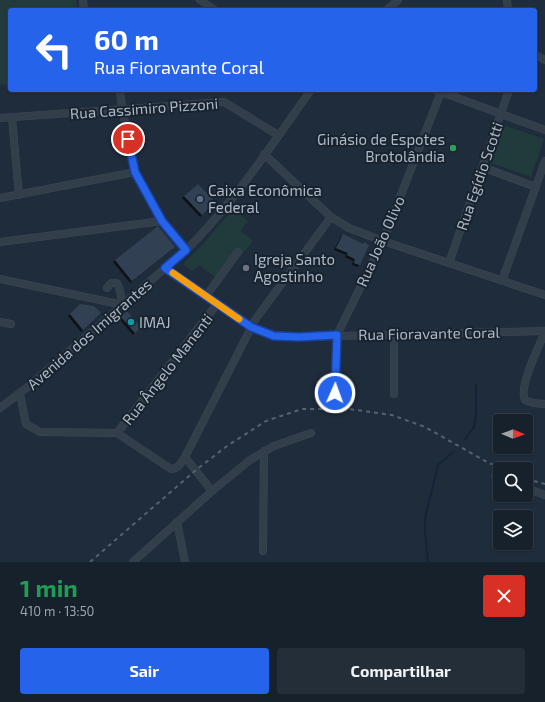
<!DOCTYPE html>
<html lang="pt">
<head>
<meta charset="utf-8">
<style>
  :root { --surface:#17212c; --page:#242e38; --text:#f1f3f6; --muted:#9ea3a9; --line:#363e48; --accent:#2563eb }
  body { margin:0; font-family:"Exo 2",sans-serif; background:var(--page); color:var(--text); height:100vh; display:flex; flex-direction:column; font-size:15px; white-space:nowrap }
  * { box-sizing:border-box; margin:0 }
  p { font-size:13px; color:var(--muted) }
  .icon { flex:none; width:22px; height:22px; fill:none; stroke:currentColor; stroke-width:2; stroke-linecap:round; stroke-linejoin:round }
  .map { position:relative; height:562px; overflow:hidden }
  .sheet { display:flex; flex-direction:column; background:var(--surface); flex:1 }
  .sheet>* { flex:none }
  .top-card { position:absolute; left:8px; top:8px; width:529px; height:84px; border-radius:4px; box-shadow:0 1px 3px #0004,0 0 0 1px var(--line); background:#2563eb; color:#fff; overflow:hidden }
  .needle { width:26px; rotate:91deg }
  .tools { position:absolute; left:493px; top:414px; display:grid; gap:8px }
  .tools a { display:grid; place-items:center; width:40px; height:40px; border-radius:4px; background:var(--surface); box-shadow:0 1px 3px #0004,0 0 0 1px var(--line); font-size:20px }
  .pin { position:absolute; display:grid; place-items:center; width:34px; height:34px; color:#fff; margin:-17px; border:2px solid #fff; border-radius:50%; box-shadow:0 1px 4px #0007 }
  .me { position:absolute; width:44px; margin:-22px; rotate:2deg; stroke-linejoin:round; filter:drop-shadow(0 0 3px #0008) }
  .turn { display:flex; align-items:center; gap:14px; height:84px; padding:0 20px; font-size:18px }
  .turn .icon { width:52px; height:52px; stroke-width:2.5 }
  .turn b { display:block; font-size:28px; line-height:34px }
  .round { display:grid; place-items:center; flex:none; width:42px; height:42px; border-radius:4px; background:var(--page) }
  .summary { display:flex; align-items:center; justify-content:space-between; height:68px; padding:0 20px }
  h1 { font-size:24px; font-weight:700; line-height:30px; color:#1e9e55 }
  .primary-button { display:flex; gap:8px; margin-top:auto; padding:8px 20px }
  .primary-button a { flex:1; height:46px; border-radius:4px; background:var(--accent); color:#fff; font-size:16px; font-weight:700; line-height:46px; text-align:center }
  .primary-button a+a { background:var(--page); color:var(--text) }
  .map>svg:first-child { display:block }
  .green { fill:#213a3c }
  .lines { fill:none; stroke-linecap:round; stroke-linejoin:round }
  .stream { stroke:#122439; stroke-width:2 }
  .building { fill:#304052; filter:url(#shadow) }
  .minor-casing { stroke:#3c4754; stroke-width:8 }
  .minor { stroke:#333e4b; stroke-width:7 }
  .rail { stroke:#546272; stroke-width:2; stroke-dasharray:4 4; stroke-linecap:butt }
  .route-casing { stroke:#184099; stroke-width:10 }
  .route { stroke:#2563eb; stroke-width:7 }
  .slow { stroke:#f59e0b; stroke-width:7 }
  .leisure-dot { fill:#2e9e5b; stroke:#18232f; stroke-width:1.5 }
  .service-dot { fill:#5c6f8a; stroke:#18232f; stroke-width:1.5 }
  .worship-dot { fill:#6b7280; stroke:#18232f; stroke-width:1.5 }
  .culture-dot { fill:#0f9aa8; stroke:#18232f; stroke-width:1.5 }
  .labels { text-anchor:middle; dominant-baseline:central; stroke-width:4; stroke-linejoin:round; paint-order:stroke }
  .street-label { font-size:15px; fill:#adb9c7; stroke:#18232f }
  .poi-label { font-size:15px; fill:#adb9c7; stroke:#18232f; text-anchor:start }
</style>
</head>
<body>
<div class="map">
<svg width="545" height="562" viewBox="0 0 545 562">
  <defs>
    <filter id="shadow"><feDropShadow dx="-2" dy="2" stdDeviation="0" flood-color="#0009"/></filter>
  </defs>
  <rect width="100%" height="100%" fill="#1f2c3b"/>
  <!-- green -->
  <g class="green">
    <polygon points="0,0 76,0 78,10 10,10 10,86 0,84"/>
    <polygon points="504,125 544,139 531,177 491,163"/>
    <polygon points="233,209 248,221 241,231 253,241 220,281 199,265 192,271 183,264 204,243"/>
  </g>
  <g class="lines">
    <!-- stream -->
    <g class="stream">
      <polyline points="465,439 474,427 476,414 476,385"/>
      <polyline points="428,562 425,531 425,518 438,465 454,451"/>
    </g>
  </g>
  <!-- building -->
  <g class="building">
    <polygon points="198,184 215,202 202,215 184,196"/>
    <polygon points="158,226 175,247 132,281 115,260"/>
    <polygon points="343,234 363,244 364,242 369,245 360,265 354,263 355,259 347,255 348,253 336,248"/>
    <polygon points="80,304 94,306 101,313 83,330 70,314"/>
    <polygon points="127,311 141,327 135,333 121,317"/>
  </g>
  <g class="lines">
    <!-- minor casing -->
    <g class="minor-casing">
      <g id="minor">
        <polyline points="83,0 84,10"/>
        <polyline points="200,0 215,10"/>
        <polyline points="507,0 508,10"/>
        <polyline points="387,10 398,0"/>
        <polyline points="535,55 545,60"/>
        <polyline points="120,90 122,108 135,172 162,221 186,250"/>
        <polyline points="436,90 545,130"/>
        <polyline points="0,118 224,102 278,135"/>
        <polyline points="12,118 19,195"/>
        <polyline points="264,154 331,217 349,228 383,241 545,295"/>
        <polyline points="482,167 536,187"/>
        <polyline points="0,198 135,172"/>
        <polyline points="0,242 162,221"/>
        <polyline points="449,263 509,90"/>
        <polyline points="165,268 251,327 274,335 299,337 545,331"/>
        <polyline points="0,279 123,305 119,287 117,283 111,283 107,288"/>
        <polyline points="502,281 545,161"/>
        <polyline points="206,296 238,252"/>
        <polyline points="0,322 11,324"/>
        <path d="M 545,332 C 539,346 518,388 525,400 L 533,403 L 545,404"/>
        <polyline points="394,334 394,394"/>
        <polyline points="335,393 337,335 383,241 441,92"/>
        <path d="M 20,394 L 26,424 L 40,432 L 117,433 L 171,469 C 178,469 181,463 185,457 L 212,491"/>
        <path d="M 0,408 L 29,386 L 186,250 C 234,203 272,144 311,90"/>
        <polyline points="117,433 217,304"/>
        <polyline points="185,457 255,320 331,217"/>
        <polyline points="495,476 500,478"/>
        <polyline points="526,488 545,495"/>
        <polyline points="177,522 185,562"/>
        <polyline points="263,551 264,451"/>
        <polyline points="133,562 212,491 250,460 274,446 311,433"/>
      </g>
    </g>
    <!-- minor -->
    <use href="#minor" class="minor"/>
    <!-- rail -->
    <g class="rail">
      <polyline points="526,479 545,484"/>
      <polyline points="90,562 196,470 227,446 266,421 302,409 349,409 392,415 425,427 487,462 504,469"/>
    </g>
  </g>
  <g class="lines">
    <!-- route casing -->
    <g class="route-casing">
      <polyline id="route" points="128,139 135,172 162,221 186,250 165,268 251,327 274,336 299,337 337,335 335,393"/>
    </g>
    <!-- route -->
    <use href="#route" class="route"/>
    <!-- slow -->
    <polyline class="slow" points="173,273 239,319"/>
  </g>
  <!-- markers -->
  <circle class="leisure-dot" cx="453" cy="148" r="4"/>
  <circle class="service-dot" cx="200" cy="199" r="4"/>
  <circle class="worship-dot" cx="246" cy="268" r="4"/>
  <circle class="culture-dot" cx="131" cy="322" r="4"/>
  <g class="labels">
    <!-- street labels -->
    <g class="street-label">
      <text transform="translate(144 108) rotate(-4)">Rua Cassimiro Pizzoni</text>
      <text transform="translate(479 176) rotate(-71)">Rua Egídio Scotti</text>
      <text transform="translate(380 241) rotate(-66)">Rua João Olivo</text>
      <text transform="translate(429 333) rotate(-1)">Rua Fioravante Coral</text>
      <text transform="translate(89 334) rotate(-41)">Avenida dos Imigrantes</text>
      <text transform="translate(167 369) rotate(-52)">Rua Ângelo Manenti</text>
    </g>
    <!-- poi labels -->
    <g class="poi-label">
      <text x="445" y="139" text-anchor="end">Ginásio de Espotes<tspan x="445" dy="17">Brotolândia</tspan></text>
      <text x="208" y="190">Caixa Econômica<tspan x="208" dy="17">Federal</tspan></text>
      <text x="254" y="259">Igreja Santo<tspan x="254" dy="17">Agostinho</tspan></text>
      <text x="139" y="322">IMAJ</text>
    </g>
  </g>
</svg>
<div class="tools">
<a><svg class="needle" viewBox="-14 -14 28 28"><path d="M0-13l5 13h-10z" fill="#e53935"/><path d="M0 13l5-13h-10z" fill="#9ea3a9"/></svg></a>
<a><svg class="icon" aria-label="search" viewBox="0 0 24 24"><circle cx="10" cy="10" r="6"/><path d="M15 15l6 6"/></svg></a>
<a><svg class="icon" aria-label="layers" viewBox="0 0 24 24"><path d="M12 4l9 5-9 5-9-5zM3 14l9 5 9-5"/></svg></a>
</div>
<div class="pin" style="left:128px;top:139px;background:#d93025"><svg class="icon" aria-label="arrive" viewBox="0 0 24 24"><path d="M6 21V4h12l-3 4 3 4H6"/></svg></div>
<svg class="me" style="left:335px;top:393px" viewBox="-20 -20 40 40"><circle r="17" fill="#2563eb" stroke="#fff" stroke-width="3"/><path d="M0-11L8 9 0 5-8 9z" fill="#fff"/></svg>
<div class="top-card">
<div class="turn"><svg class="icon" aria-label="left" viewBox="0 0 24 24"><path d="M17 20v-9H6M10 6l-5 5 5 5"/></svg><div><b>60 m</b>Rua Fioravante Coral</div></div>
</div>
</div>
<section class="sheet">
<div class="summary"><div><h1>1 min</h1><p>410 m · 13:50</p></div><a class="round" style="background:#d93025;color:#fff"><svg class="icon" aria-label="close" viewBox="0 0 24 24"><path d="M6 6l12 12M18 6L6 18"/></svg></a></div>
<div class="primary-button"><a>Sair</a><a>Compartilhar</a></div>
</section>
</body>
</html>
